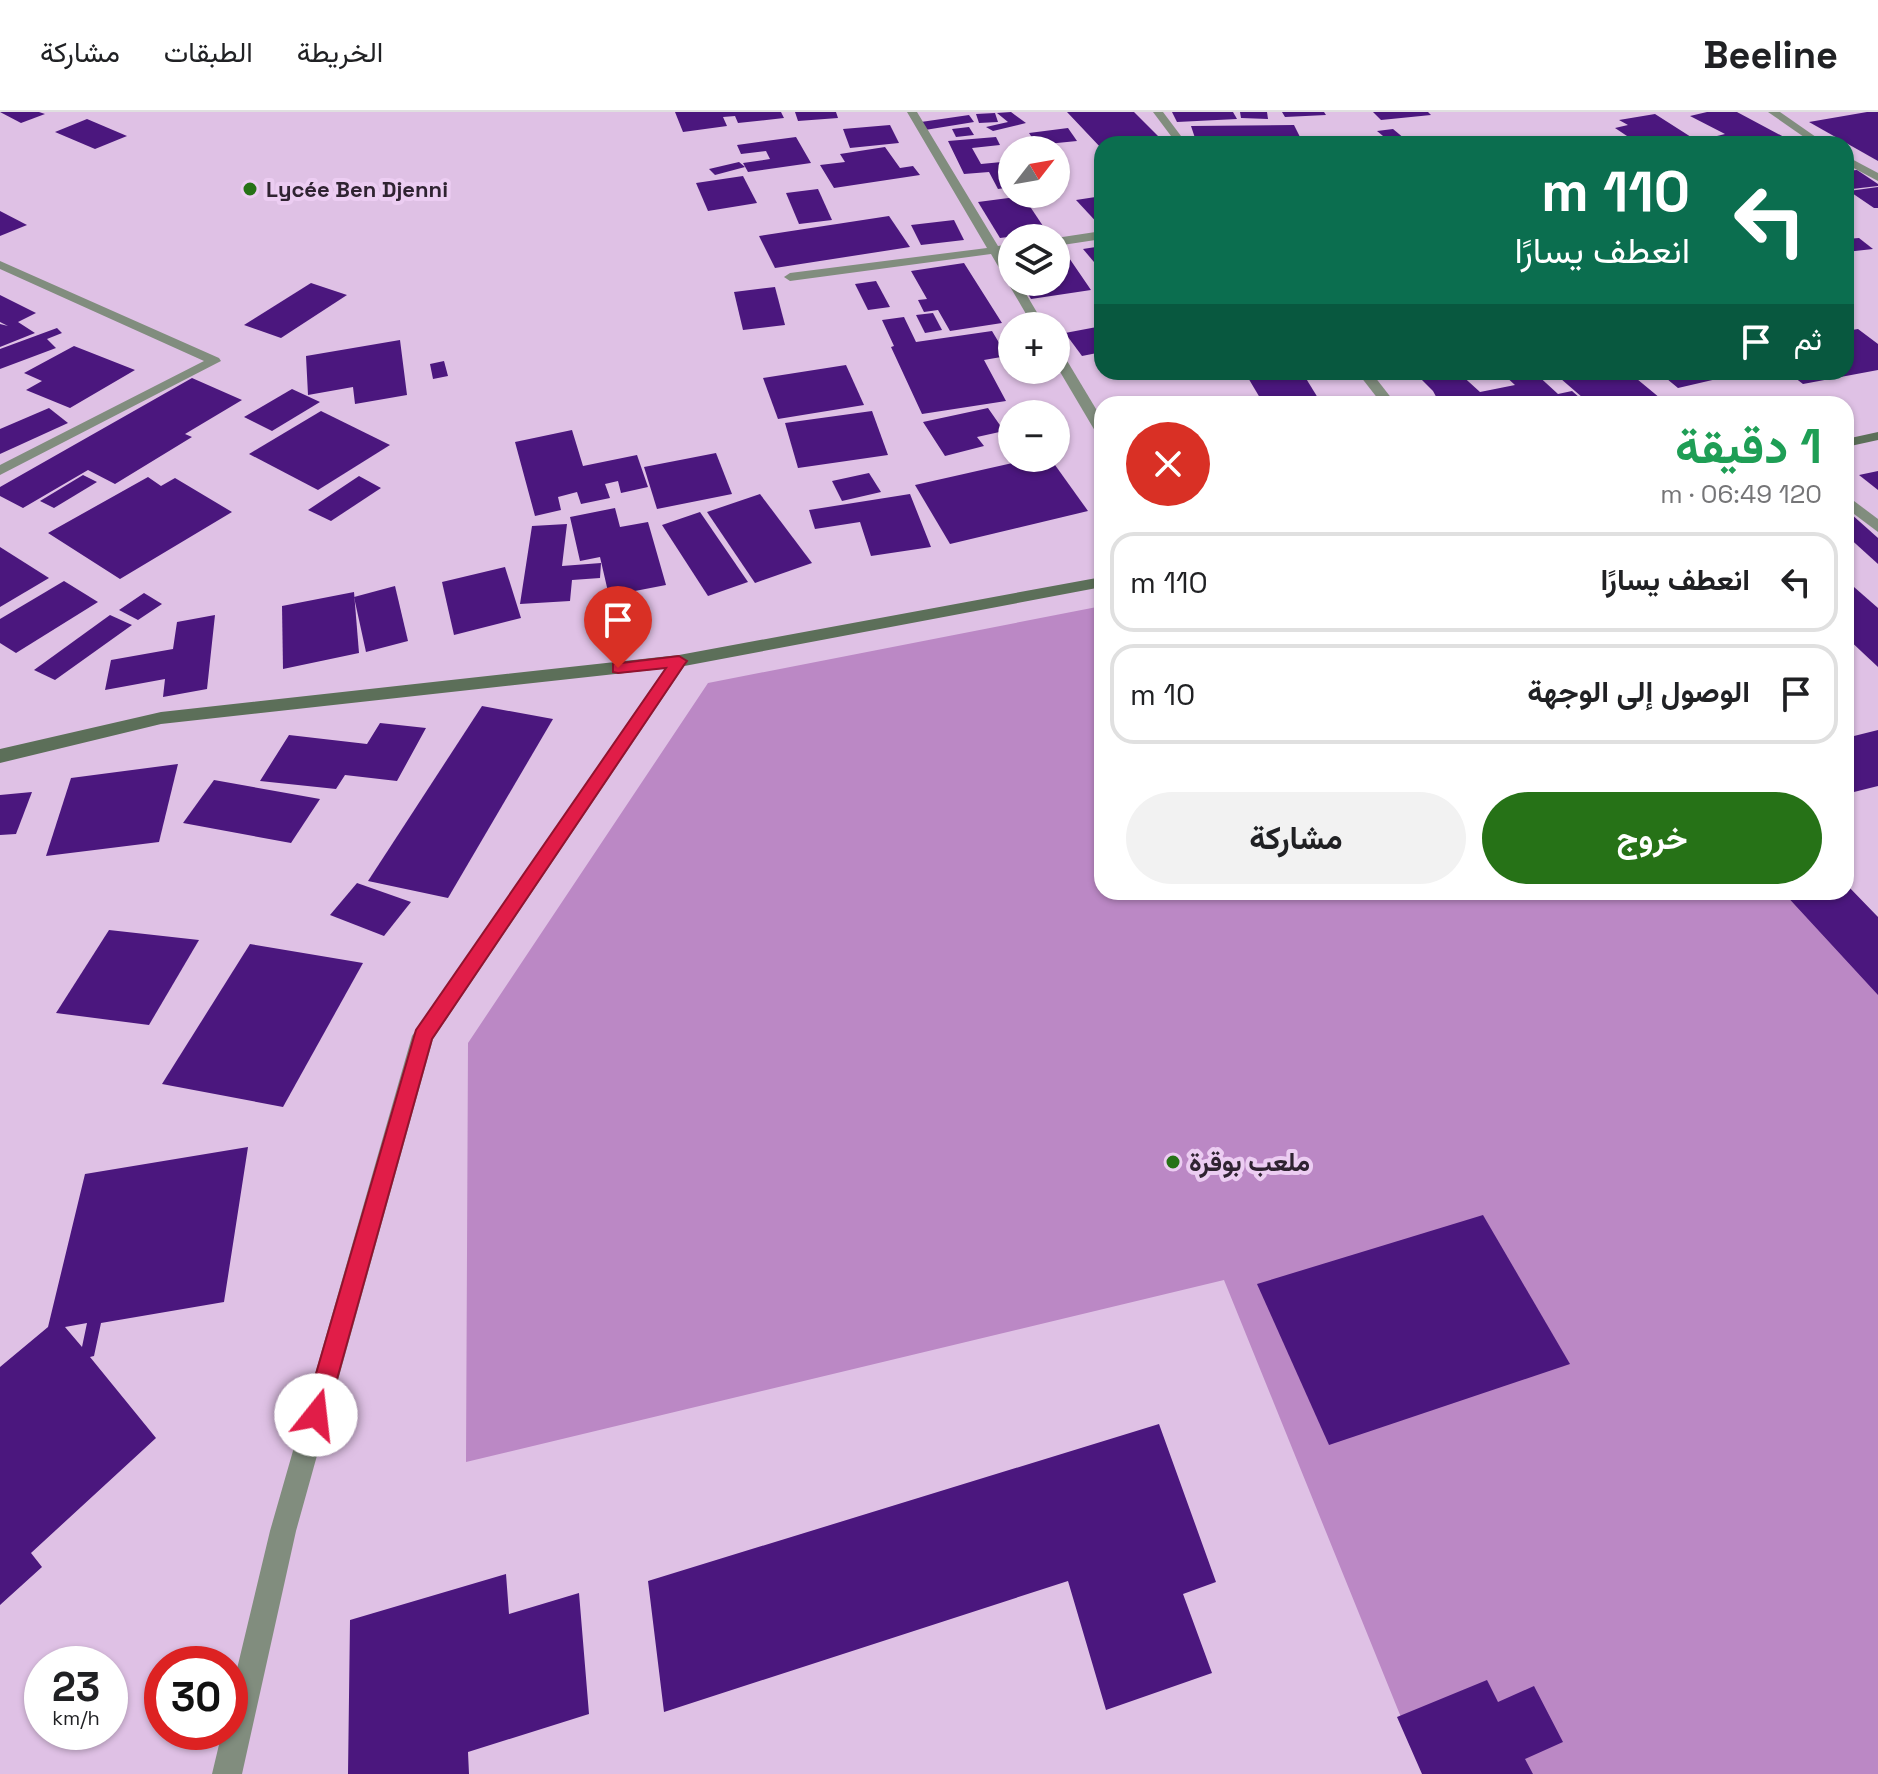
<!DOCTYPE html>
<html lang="ar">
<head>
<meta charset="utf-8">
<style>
  :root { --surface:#fff; --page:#f2f2f2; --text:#202124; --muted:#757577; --line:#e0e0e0; --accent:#267217 }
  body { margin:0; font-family:"Space Grotesk",Vazirmatn,sans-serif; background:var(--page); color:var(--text); direction:rtl; height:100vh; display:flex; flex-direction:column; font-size:30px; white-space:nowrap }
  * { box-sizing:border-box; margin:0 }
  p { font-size:26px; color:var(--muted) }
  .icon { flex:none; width:44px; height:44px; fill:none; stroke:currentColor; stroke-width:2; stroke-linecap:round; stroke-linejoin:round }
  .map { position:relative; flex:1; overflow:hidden; direction:ltr }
  .panel { position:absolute; left:1094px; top:284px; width:760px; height:504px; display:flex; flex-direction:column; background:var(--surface); border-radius:24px; box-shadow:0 2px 6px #0004; direction:rtl }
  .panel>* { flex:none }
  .hud { position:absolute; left:1094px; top:24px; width:760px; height:244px; border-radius:24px; box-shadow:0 2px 6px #0004; direction:rtl; background:#0b6e4f; color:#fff; overflow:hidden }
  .needle { width:52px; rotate:59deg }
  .buttons { position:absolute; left:998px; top:24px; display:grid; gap:16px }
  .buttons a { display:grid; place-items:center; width:72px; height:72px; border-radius:50%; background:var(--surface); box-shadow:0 2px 6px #0004; font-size:40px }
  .speed { position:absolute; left:24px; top:1534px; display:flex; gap:16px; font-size:40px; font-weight:700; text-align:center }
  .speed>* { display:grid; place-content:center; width:104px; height:104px; border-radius:50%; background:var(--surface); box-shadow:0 2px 6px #0004; line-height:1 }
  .speed small { font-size:20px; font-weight:400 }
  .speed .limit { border:12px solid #d22; background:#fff; color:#111 }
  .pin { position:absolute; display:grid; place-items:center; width:68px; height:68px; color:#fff; margin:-82px -34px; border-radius:50% 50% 50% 0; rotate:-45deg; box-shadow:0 0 8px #0007 }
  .pin .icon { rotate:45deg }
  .me { position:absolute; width:88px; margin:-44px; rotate:16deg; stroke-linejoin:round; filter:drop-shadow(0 0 6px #0008) }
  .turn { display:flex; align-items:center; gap:28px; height:168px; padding:0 32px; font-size:36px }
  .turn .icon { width:104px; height:104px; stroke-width:2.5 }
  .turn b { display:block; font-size:56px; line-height:68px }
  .then { display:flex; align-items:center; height:76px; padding:0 32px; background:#0003; gap:16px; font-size:30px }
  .round { display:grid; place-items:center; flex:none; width:84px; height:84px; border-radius:42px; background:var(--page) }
  .head { display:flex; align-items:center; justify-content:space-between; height:136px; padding:0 32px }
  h1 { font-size:48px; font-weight:700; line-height:60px; color:#1e9e55 }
  .action { display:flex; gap:16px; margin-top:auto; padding:16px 32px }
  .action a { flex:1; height:92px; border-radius:48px; background:var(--accent); color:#fff; font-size:32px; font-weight:700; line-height:92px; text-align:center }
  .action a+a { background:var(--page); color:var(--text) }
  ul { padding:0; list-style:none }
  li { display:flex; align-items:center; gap:24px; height:100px; margin:0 16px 12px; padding:0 16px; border:4px solid var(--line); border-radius:24px }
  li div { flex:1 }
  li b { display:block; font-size:30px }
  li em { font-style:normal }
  header { display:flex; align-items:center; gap:48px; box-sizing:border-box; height:112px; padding:0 40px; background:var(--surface); border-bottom:2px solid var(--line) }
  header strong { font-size:38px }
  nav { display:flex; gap:44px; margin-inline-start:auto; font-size:28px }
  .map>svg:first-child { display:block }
  .green { fill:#bb88c5 }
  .building { fill:#4b177e; fill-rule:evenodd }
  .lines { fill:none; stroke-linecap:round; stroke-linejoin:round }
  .minor { fill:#818d7e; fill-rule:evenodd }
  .secondary { fill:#5c6f59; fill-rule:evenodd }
  .route { fill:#e11d48; stroke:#92132f; stroke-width:2 }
  .poi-dot { fill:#267217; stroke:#eccdf2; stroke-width:3 }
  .labels { text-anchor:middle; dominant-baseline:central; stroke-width:8; stroke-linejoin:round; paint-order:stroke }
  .far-poi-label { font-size:22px; font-weight:bold; fill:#2f2331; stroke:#eccdf2; text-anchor:start }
  .poi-label { font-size:26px; font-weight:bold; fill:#2f2331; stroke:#eccdf2; text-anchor:start }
</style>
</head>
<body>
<header>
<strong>Beeline</strong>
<nav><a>الخريطة</a><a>الطبقات</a><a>مشاركة</a></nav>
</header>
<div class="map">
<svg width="1878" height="1662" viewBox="0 0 1878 1662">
  <rect width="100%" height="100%" fill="#dfc1e5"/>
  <!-- green -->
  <polygon class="green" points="1102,494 1102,780 1805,780 1878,871 1878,1662 1424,1662 1224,1168 466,1350 468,931 708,571"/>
  <!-- building -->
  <g class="building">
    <polygon points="0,0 39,0 45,2 21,11"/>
    <polygon points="675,0 781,0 784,6 738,11 735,4 723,5 727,14 683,20"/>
    <polygon points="795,0 836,0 838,6 798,9"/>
    <polygon points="1011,0 1026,11 993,19 986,15 1008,10 997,1"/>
    <polygon points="1067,0 1134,0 1166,32 1102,32 1102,37"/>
    <polygon points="1172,0 1233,0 1237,7 1177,10"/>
    <polygon points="1240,0 1267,0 1268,7 1241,6"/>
    <polygon points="1282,0 1324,0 1326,3 1285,5"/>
    <polygon points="1373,0 1428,0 1431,3 1381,8"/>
    <polygon points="1707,0 1737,0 1797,32 1731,32 1717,24 1725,22 1690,4"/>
    <polygon points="1867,0 1878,0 1878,49 1809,10"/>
    <polygon points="995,1 998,10 979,11 976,2"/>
    <polygon points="1655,2 1702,32 1639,32 1615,16 1628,13 1619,8"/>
    <polygon points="969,3 974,10 925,18 921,10"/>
    <polygon points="87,7 127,24 95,37 55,20"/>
    <polygon points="890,13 899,31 850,36 843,17"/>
    <polygon points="1294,13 1303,31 1197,32 1191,14"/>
    <polygon points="969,15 974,23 956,25 952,17"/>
    <polygon points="1068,16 1077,29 1037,33 1029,21"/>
    <polygon points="1393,17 1405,27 1389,29 1377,19"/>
    <polygon points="796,25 811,51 748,60 743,51 770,47 766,39 741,42 737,33"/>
    <polygon points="996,25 1000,33 972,36 981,52 1012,49 1012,75 998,77 989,60 964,62 948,29"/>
    <polygon points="1523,25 1531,32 1483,29"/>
    <polygon points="885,35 900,56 913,54 920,63 834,76 820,53 845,50 840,42"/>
    <polygon points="739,50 745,55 715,63 709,57"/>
    <polygon points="1857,58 1878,72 1878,74 1852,77 1846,72 1846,59"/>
    <polygon points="743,64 757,91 708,99 696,71"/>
    <polygon points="1878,75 1878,96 1874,96 1849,79"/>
    <polygon points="818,77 832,108 799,112 786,81"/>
    <polygon points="1023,84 1047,120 1000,126 978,90"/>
    <polygon points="1102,84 1102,116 1076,88"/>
    <polygon points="0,99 27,113 0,124"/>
    <polygon points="889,104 910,135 775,156 759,124"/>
    <polygon points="954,108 964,128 921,133 911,113"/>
    <polygon points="1859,126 1873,137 1846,140 1846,127"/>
    <polygon points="1102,134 1102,149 1094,150 1083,137"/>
    <polygon points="1065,140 1091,178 1031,187 1021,170 1056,170 1056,141"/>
    <polygon points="964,151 1002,211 950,219 938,198 924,200 918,188 927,187 911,159"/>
    <polygon points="876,169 890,195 868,198 855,172"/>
    <polygon points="311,171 347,183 281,226 244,213"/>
    <polygon points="775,175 785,213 743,218 734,180"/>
    <polygon points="0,183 36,201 18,210 35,221 0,235 0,212 8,214 0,210"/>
    <polygon points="933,201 942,218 925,221 916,203"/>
    <polygon points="904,205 916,230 992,219 1007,244 984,248 1006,289 922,302 891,235 894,234 882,208"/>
    <polygon points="1102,214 1102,240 1082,244 1065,221"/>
    <polygon points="57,216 62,221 47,227 56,236 0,257 0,237"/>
    <polygon points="1858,217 1878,232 1878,258 1803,272 1790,262 1846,260 1846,219"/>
    <polygon points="400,228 407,283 355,292 353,275 308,283 306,244"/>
    <polygon points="74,234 135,258 70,296 26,278 42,269 24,261"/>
    <polygon points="444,249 448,264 433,267 430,252"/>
    <polygon points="846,253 864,293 778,307 763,266"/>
    <polygon points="1302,260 1318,286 1263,291 1247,264"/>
    <polygon points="1414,260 1458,260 1480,280 1515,273 1504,263 1534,260 1558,282 1572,279 1587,292 1440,292 1433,279"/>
    <polygon points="1553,260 1729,260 1734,263 1678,276 1661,262 1637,267 1666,291 1590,292"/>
    <polygon points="192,266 242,288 185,322 192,325 115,372 88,358 23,396 0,384 0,375"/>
    <polygon points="292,277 320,290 272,319 244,305"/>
    <polygon points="49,296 68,311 0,342 0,317"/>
    <polygon points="988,296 1004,319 977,325 984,334 945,344 923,310"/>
    <polygon points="321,299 390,333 318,378 249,342"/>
    <polygon points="872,299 888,343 798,356 785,311"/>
    <polygon points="572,318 583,354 637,343 648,375 621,381 618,369 605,372 610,386 581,392 577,380 558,385 561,398 535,404 515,330"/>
    <polygon points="716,341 732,382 657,397 644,355"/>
    <polygon points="1034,346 1050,346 1088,399 950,432 915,373"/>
    <polygon points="1878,359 1878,378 1859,363"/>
    <polygon points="869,361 881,380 842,389 832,369"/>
    <polygon points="83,363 97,370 54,396 40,389"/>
    <polygon points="359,364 381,376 331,409 308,398"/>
    <polygon points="148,365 161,374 175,366 232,400 120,467 48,421"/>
    <polygon points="760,382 812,451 755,471 707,400"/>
    <polygon points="910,382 931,435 871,444 860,410 815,417 809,398"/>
    <polygon points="615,396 620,415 648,410 666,473 609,484 600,445 580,449 570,405"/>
    <polygon points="700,400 748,470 708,484 662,413"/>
    <polygon points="1850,401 1878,426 1878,452 1846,423 1846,402"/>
    <polygon points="567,412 562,454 601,451 600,466 572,468 570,489 520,492 532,414"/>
    <polygon points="0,435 49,466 0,495"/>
    <polygon points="505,455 521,506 454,523 442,470"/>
    <polygon points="1846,468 1878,496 1878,555 1846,525"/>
    <polygon points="64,469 98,490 16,541 0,531 0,507"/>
    <polygon points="395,474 408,529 366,540 354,485"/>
    <polygon points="354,480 359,541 283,557 282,494"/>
    <polygon points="144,481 162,492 138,508 119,498"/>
    <polygon points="110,503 132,513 55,568 34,558"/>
    <polygon points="215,503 207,577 163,585 165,567 105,578 111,548 173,537 177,510"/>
    <polygon points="482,594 553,607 448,786 368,769"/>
    <polygon points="380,611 426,616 397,669 345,663 336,677 260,669 289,623 367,632"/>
    <polygon points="1878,618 1878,674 1846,682 1846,626"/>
    <polygon points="178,652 159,730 46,744 71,666"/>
    <polygon points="214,668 320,687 291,731 183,711"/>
    <polygon points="32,680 16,722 0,723 0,683"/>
    <polygon points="357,771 411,790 384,824 330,803"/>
    <polygon points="1846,772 1878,805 1878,883 1783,780 1846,780"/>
    <polygon points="109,818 199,828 149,913 56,901"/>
    <polygon points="250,832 363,851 283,995 162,972"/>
    <path d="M 248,1035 L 224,1190 L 101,1211 L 94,1244 L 90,1245 L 156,1326 L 31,1441 L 42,1455 L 0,1493 L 0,1255 L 48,1215 L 85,1062 ZM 87,1211 L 82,1235 L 65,1215 Z"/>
    <polygon points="1483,1103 1570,1252 1329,1333 1257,1172"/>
    <polygon points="1159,1312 1216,1470 1183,1482 1212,1561 1106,1598 1068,1469 664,1600 648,1469"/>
    <polygon points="506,1462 509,1502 579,1481 589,1602 468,1640 469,1662 348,1662 350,1508"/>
    <polygon points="1487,1568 1498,1590 1534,1574 1563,1630 1525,1647 1533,1662 1422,1662 1397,1605"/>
  </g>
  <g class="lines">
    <!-- minor -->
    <g class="minor">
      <polygon points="907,0 917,0 998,134 1012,132 1012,140 1002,141 1012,158 1012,170 1019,170 1045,214 1033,214 991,142 790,169 784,165 790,161 987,136"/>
      <polygon points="1153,0 1163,0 1187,32 1177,32"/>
      <polygon points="1768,0 1780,0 1826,32 1814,32"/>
      <polygon points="1846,44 1878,61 1878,69 1846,52"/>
      <polygon points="1102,119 1102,127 1056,134 1056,126"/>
      <polygon points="0,149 219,246 221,249 0,363 0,353 204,249 0,157"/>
      <polygon points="1056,238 1063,242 1102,307 1102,323 1095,319 1056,253"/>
      <polygon points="1357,260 1371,260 1396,292 1382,292"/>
      <polygon points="1846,383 1878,407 1878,420 1846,396"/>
      <polygon points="679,543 685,545 687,549 685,553 433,927 296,1419 242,1662 212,1662 222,1620 230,1620 230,1586 270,1419 412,924 673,545"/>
    </g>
    <!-- secondary -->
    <g class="secondary">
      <polygon points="1878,320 1878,328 1846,335 1846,327"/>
      <polygon points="1102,465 1102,475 679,555 161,612 0,651 0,637 161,600 679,543"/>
    </g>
  </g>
  <!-- route -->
  <polygon class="route" points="679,544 687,549 684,553 432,927 327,1303 324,1311 316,1314 308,1311 304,1303 416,918 666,556 618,561 613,560 613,552"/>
  <!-- markers -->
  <g class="poi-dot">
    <circle cx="250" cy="77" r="8"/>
    <circle cx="1173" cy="1050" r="8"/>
  </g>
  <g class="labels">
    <!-- far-poi labels -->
    <g class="far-poi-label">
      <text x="266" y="77">Lycée Ben Djenni</text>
    </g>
    <!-- poi labels -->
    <g class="poi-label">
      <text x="1189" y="1050">ملعب بوقرة</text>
    </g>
  </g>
</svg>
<div class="buttons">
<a><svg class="needle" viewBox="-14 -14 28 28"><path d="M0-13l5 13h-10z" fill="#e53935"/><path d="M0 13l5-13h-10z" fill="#757577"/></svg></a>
<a><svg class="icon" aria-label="layers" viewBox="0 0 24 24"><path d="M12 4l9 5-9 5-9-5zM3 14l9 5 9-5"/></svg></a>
<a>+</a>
<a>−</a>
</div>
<div class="speed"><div>23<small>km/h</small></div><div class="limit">30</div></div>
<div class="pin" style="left:618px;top:556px;background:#d93025"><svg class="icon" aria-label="arrive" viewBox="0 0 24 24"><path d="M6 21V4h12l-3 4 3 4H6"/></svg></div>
<svg class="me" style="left:316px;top:1303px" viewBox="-20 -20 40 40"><circle r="19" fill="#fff"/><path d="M0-13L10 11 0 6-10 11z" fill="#e11d48"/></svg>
<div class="hud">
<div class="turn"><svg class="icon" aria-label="left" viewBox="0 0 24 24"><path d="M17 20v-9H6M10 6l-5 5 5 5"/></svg><div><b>110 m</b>انعطف يسارًا</div></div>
<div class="then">ثم<svg class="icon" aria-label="arrive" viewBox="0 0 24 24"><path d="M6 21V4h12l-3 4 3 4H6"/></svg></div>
</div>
<section class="panel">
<div class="head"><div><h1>1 دقيقة</h1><p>120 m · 06:49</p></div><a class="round" style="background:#d93025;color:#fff"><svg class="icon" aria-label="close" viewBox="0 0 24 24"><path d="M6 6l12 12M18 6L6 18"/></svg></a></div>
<ul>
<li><svg class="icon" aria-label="left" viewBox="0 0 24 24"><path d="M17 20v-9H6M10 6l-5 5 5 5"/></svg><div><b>انعطف يسارًا</b></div><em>110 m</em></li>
<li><svg class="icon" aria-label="arrive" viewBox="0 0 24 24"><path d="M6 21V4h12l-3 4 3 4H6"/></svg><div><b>الوصول إلى الوجهة</b></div><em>10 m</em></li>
</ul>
<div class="action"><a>خروج</a><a>مشاركة</a></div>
</section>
</div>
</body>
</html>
